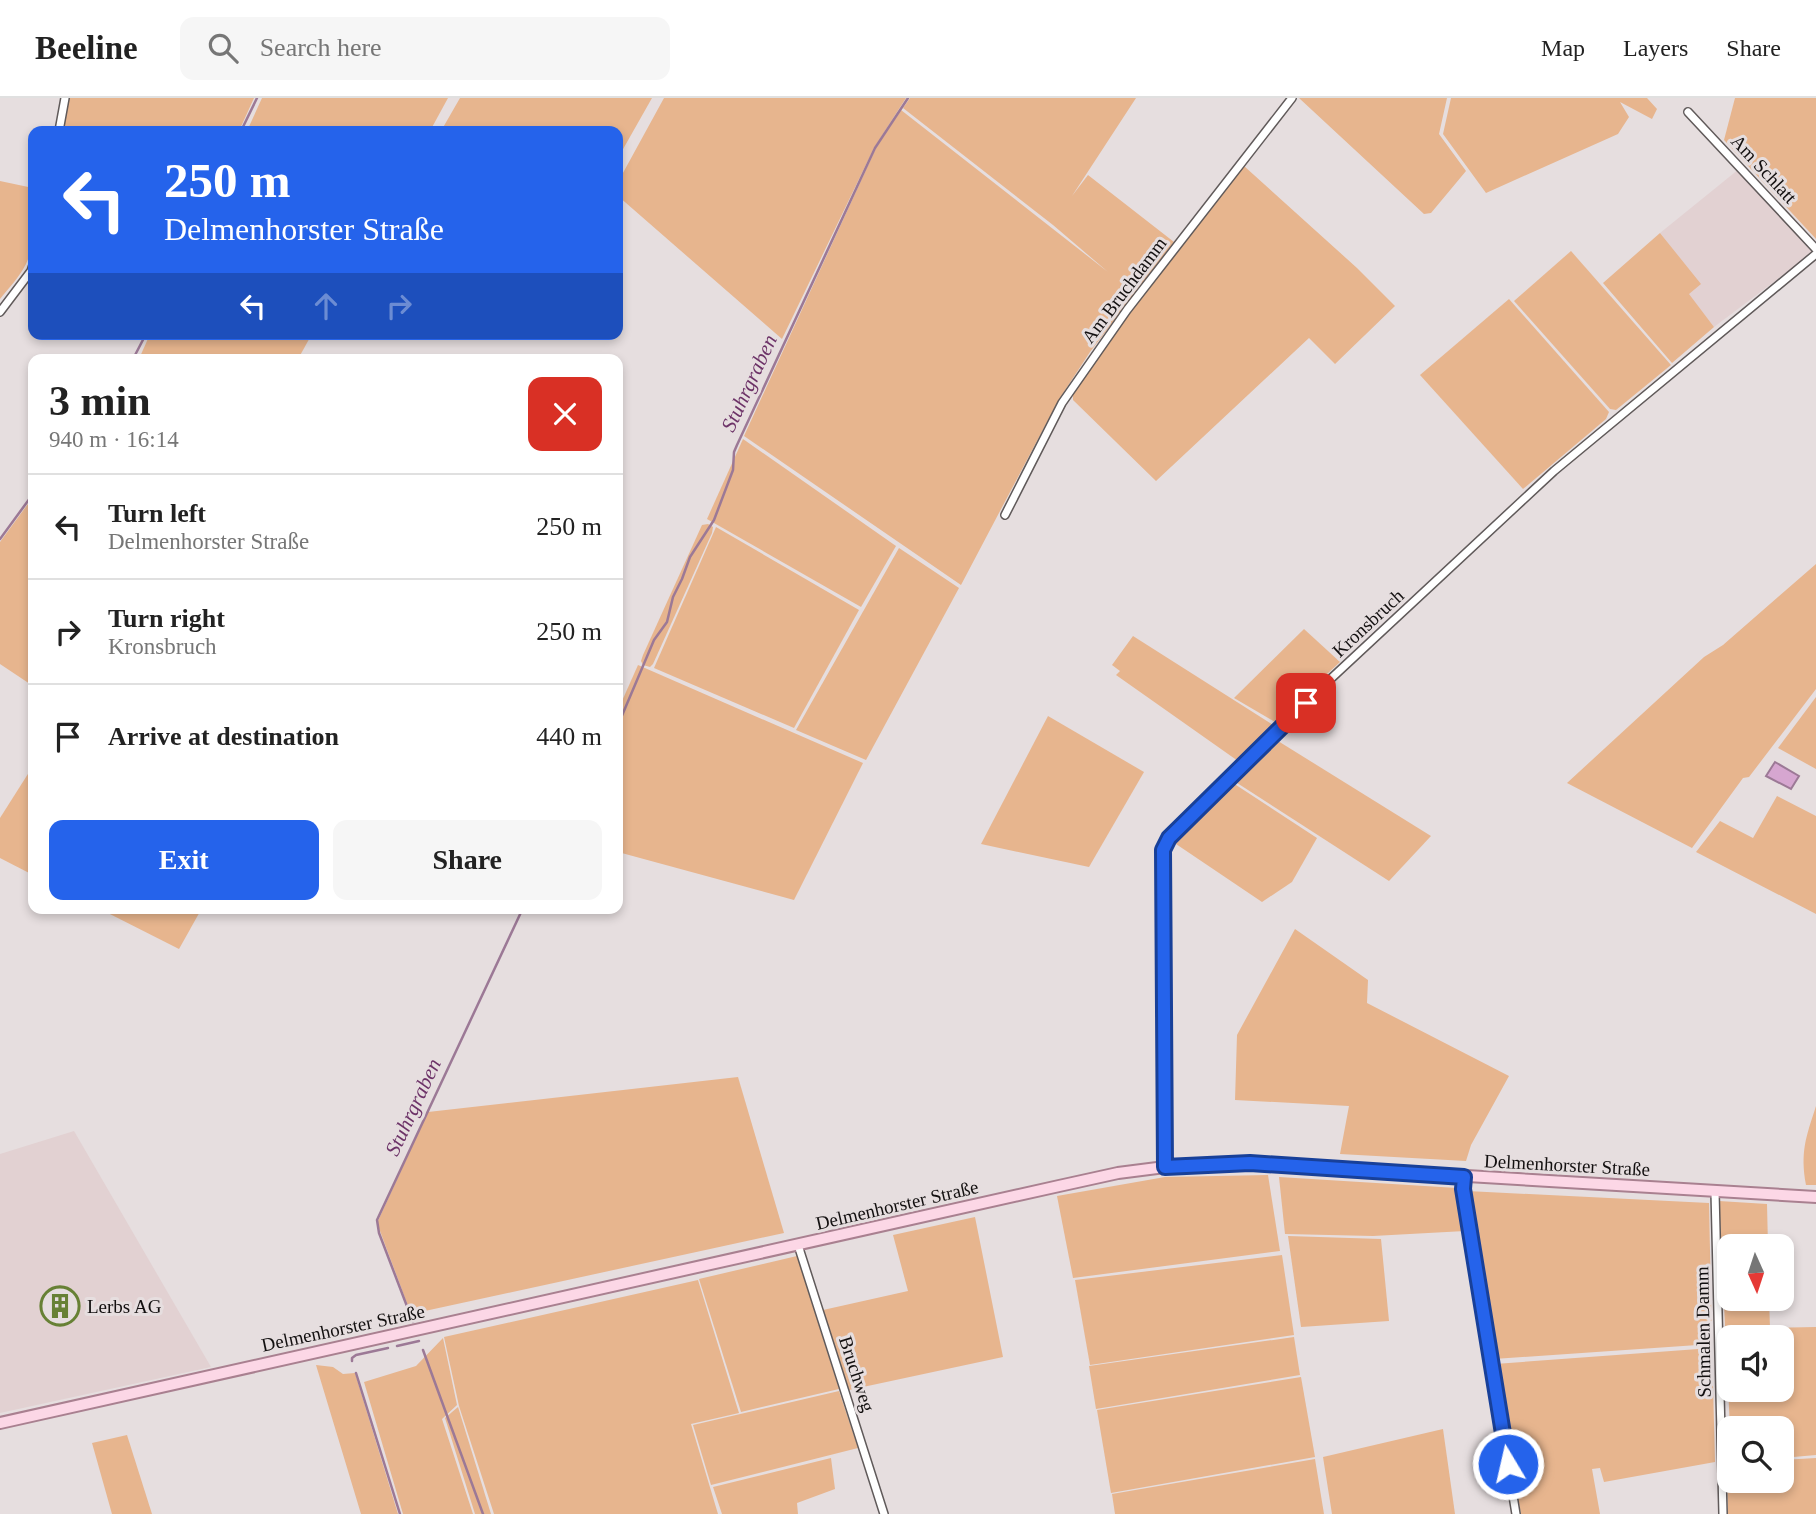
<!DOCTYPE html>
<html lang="en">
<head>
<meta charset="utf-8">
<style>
  :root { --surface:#fff; --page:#f6f6f6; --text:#222; --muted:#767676; --line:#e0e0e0; --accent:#2563eb }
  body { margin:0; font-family:Georgia,serif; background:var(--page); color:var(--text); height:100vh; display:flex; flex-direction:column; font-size:26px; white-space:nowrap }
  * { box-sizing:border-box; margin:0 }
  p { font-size:23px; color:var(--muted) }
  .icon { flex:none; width:38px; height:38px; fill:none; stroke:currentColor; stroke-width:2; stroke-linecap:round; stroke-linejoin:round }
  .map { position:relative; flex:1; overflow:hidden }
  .panel { position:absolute; left:28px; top:256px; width:595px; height:560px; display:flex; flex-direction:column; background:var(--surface); border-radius:14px; box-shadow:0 4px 10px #0003 }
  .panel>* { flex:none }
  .hud { position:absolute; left:28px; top:28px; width:595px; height:214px; border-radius:14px; box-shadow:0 4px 10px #0003; background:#2563eb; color:#fff; overflow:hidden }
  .needle { width:46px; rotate:177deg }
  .buttons { position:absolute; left:1717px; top:1136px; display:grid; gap:14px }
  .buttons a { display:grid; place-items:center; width:77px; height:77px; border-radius:14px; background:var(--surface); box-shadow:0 4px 10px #0003; font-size:35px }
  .pin { position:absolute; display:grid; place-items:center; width:60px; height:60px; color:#fff; margin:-30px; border-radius:14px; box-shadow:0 4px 10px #0006 }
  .me { position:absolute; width:77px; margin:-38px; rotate:351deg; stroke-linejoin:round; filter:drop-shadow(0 0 5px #0008) }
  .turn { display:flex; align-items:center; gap:24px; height:147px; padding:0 21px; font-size:32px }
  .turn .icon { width:91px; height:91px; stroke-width:2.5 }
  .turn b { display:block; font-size:49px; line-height:60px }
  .lanes { display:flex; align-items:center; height:66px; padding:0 21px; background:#0003; justify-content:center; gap:35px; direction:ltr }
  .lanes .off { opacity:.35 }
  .round { display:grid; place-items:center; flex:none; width:74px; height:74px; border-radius:14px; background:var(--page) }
  .headline { display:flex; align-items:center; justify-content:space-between; height:119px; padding:0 21px }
  h1 { font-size:42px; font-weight:700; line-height:52px }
  .action { display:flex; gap:14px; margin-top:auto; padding:14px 21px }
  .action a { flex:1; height:80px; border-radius:14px; background:var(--accent); color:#fff; font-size:28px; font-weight:700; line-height:80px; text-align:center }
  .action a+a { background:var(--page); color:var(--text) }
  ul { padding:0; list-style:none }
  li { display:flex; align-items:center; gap:21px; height:105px; padding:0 21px; border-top:2px solid var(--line) }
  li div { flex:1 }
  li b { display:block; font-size:26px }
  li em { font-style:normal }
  header { display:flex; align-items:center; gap:42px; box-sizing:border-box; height:98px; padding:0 35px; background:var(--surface); border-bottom:2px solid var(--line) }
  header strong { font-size:33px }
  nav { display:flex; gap:38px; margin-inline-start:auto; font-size:24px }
  .search { width:490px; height:63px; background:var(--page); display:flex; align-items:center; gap:18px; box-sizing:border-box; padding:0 24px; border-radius:14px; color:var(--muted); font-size:26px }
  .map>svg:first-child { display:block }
  .built { fill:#e2d1d2 }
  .green { fill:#e7b58e; fill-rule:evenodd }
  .water { fill:#d6a6d0; stroke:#9c7996; stroke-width:2 }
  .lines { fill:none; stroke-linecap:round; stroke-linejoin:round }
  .stream { stroke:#9c7996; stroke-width:2.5 }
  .minor-casing { stroke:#605a5a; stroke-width:10 }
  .primary-casing { stroke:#a98090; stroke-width:14 }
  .minor { stroke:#fff; stroke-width:7 }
  .primary { stroke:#fcd7e6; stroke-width:10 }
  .route-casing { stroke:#184099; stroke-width:18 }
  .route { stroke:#2563eb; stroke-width:12 }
  .labels { text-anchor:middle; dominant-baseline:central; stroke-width:6; stroke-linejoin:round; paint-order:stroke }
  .street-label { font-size:19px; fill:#131010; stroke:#e6dedf }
  .poi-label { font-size:19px; fill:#131010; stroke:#e6dedf; text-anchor:start }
  .water-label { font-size:21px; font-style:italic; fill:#6d3368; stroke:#e6dedf }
</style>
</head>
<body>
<header>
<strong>Beeline</strong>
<div class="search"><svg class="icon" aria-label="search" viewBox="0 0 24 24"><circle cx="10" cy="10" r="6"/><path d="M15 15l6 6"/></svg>Search here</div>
<nav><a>Map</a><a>Layers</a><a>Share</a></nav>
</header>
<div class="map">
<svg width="1816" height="1416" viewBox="0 0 1816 1416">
  <rect width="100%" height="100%" fill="#e6dedf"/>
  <!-- built -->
  <g class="built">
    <polygon points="1739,71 1815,153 1714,229 1688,196 1700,186 1660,135"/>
    <polygon points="74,1033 211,1269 0,1315 0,1056"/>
  </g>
  <!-- green -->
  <g class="green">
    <polygon points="67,0 254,0 239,33 62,33"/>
    <polygon points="262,0 448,0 430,33 247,33"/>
    <polygon points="460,0 652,0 618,60 618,33 441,33"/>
    <polygon points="664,0 906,0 874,50 782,241 618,98 618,84"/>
    <polygon points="910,0 1136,0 1072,98 1088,77 1174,144 1090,254 1058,303 961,487 744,338 876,50 901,12 1108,174 1053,127 903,10"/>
    <polygon points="1299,0 1447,0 1439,36 1466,73 1431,115 1424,116"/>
    <polygon points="1451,0 1647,0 1657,11 1652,21 1620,4 1629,19 1618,36 1486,95 1443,36"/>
    <polygon points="1735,0 1816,0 1816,141 1724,42"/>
    <polygon points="1244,68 1357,170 1395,208 1335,266 1309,240 1156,383 1073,302 1073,296 1141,198"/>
    <path d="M 0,83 L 33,90 C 33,114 37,143 26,166 C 20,178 9,190 0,201 Z"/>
    <polygon points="1660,135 1701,186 1689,196 1714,229 1672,265 1603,185"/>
    <polygon points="1571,153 1671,267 1616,312 1610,311 1514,203"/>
    <polygon points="1509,201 1609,314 1606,321 1523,391 1420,277"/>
    <polygon points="150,236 312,236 298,261 139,261"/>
    <polygon points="743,341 896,448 861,509 707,421"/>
    <polygon points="33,399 33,588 0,566 0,444"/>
    <polygon points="708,426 713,429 712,435 653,566 650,569 643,567 641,563 643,557 702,427"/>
    <polygon points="716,429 859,512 794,630 654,570"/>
    <polygon points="899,450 959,490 866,662 796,632"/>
    <polygon points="1816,466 1816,591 1749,679 1743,680 1692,750 1567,685 1704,559 1723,547"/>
    <polygon points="1304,531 1340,564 1275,624 1234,600"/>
    <polygon points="1133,538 1273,627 1238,663 1116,577 1120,573 1112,567"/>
    <polygon points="638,567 863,665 794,802 618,754 618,612"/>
    <polygon points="1816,599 1816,671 1778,650"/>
    <polygon points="1048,618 1144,674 1089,769 981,746"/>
    <polygon points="1278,643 1431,738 1389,783 1234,683"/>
    <polygon points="33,668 33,777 0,760 0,720"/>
    <polygon points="1233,685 1317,740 1292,784 1262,804 1173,744"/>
    <polygon points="1777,698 1816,718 1816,816 1696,754 1720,723 1753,740"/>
    <polygon points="98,810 202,810 179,851"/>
    <polygon points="1295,831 1368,882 1367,905 1509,978 1471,1047 1466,1063 1340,1056 1349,1008 1235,1002 1237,937"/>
    <polygon points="738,979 784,1135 411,1216 377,1125 428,1014"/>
    <path d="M 1816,1008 L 1816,1087 L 1806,1087 C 1800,1054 1806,1039 1816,1008 Z"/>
    <polygon points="1268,1077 1280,1153 1073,1180 1057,1098 1165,1079"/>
    <polygon points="1279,1079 1457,1090 1465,1133 1373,1138 1285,1136"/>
    <polygon points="1467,1093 1709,1105 1712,1246 1494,1261"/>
    <path d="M 1719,1103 L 1767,1106 L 1768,1148 L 1729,1148 L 1729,1200 L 1769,1201 L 1770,1230 L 1816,1229 L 1816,1357 L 1782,1360 L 1782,1330 L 1730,1330 ZM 1729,1239 L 1782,1239 L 1782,1292 L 1729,1292 Z"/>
    <polygon points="975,1119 1003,1259 849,1292 823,1212 908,1193 893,1137"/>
    <polygon points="1288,1138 1381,1141 1389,1223 1301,1229"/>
    <polygon points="1282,1157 1294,1237 1090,1267 1075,1182"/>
    <polygon points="797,1158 839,1291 741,1314 699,1181"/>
    <polygon points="698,1182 739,1315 691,1326 718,1416 494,1416 459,1308 444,1239"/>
    <polygon points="1294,1239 1300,1277 1096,1311 1089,1268"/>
    <polygon points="443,1240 457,1307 442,1321 473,1416 403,1416 364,1284 416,1268"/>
    <polygon points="1712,1250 1715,1364 1604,1384 1600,1370 1592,1371 1600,1416 1521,1416 1495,1266"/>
    <polygon points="316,1267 333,1269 343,1276 355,1275 398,1416 361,1416"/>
    <polygon points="1301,1279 1315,1359 1111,1395 1097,1312"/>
    <polygon points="839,1293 858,1350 711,1387 693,1327"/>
    <polygon points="458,1309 491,1416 475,1416 445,1320"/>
    <polygon points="1443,1331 1455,1416 1332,1416 1323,1359"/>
    <polygon points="127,1337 152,1416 112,1416 92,1345"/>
    <polygon points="831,1360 835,1391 797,1405 798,1416 722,1416 713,1389"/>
    <polygon points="1816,1360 1816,1416 1728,1416 1727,1366 1729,1366 1729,1382 1782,1382 1782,1362"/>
    <polygon points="1315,1361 1324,1416 1115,1416 1112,1396"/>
  </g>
  <!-- water -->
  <polygon class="water" points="1775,664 1799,678 1791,691 1766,678"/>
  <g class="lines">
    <!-- stream -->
    <g class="stream">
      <polyline points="241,33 257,0"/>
      <polyline points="133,261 146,236"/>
      <polyline points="0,441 33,396"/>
      <polyline points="618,627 654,542 667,524 673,499 682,481 690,459 714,422 733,372 734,354 737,347 875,50 908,0"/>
      <polyline points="413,1224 379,1135 377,1122 523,810"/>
      <polyline points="397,1248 419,1243"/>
      <polyline points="423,1252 483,1416"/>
      <polyline points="352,1263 352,1260 356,1257 388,1250"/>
      <polyline points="356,1275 400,1416"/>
    </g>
    <!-- minor casing -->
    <g class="minor-casing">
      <g id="minor">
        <polyline points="1688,14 1816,151"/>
        <polyline points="59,33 65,0"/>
        <polyline points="0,214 31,173 33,167"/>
        <polyline points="1005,417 1062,305 1127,212 1292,0"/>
        <polyline points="1165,1069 1162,752 1169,740 1323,588 1554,373 1816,156"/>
        <polyline points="1464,1079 1463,1091 1516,1416"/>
        <polyline points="1715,1094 1723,1416"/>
        <polyline points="798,1147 884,1416"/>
      </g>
    </g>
    <!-- primary casing -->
    <g class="primary-casing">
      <polyline id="primary" points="0,1325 1059,1088 1118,1075 1165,1069 1250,1065 1816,1099"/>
    </g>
    <!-- minor -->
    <use href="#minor" class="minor"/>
    <!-- primary -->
    <use href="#primary" class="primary"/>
  </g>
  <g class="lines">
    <!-- route casing -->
    <g class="route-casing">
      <polyline id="route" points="1306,605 1169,740 1163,752 1165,1069 1250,1065 1464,1079 1463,1091 1508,1366"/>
    </g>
    <!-- route -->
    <use href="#route" class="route"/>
  </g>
  <!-- icons -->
  <defs>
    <g id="building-ring" transform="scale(2.0125)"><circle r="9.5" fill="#e6dedf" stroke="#678135" stroke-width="1.5"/><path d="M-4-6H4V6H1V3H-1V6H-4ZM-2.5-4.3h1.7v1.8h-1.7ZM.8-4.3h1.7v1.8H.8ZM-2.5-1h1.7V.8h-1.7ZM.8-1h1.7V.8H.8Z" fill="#678135"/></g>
  </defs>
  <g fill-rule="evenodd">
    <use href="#building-ring" x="60" y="1208"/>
  </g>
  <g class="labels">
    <!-- street labels -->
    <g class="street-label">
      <text transform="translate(1764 71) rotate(47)">Am Schlatt</text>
      <text transform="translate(1124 192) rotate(-53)">Am Bruchdamm</text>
      <text transform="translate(1368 525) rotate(-43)">Kronsbruch</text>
      <text transform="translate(1567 1067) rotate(3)">Delmenhorster Straße</text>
      <text transform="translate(897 1107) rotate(-13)">Delmenhorster Straße</text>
      <text transform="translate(343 1230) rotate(-12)">Delmenhorster Straße</text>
      <text transform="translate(1703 1234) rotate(-91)">Schmalen Damm</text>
      <text transform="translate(857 1276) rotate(72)">Bruchweg</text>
    </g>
    <!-- poi labels -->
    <g class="poi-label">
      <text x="87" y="1208">Lerbs AG</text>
    </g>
    <!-- water labels -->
    <g class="water-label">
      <text transform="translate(749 285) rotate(-65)">Stuhrgraben</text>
      <text transform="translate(413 1009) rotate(-65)">Stuhrgraben</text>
    </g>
  </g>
</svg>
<div class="buttons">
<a><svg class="needle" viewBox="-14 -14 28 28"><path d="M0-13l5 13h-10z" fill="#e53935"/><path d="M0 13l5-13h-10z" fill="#767676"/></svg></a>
<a><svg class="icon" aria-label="sound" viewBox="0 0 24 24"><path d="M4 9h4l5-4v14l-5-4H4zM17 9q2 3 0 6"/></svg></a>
<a><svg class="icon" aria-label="search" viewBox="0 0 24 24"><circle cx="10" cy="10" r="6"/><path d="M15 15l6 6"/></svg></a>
</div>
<div class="pin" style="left:1306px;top:605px;background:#d93025"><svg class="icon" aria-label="arrive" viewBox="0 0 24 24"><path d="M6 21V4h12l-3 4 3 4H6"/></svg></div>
<svg class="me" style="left:1508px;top:1366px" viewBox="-20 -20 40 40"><circle r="17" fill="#2563eb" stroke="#fff" stroke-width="3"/><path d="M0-11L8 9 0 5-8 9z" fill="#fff"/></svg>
<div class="hud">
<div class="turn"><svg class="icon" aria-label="left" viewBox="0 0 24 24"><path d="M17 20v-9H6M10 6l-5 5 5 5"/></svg><div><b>250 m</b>Delmenhorster Straße</div></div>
<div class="lanes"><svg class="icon" aria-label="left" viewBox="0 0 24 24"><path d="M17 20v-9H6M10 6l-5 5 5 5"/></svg><svg class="icon off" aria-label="ahead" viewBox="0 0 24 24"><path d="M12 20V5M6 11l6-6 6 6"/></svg><svg class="icon off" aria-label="right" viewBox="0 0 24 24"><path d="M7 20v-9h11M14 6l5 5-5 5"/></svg></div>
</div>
<section class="panel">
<div class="headline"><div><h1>3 min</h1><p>940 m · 16:14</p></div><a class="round" style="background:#d93025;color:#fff"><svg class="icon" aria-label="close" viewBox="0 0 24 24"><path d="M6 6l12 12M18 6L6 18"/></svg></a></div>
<ul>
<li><svg class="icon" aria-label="left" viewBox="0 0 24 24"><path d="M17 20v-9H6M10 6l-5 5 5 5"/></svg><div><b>Turn left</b><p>Delmenhorster Straße</p></div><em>250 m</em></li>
<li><svg class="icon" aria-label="right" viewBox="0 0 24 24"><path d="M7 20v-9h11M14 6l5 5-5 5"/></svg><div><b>Turn right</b><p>Kronsbruch</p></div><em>250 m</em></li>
<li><svg class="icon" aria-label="arrive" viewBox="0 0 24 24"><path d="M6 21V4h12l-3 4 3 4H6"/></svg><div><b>Arrive at destination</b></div><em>440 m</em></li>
</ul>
<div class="action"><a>Exit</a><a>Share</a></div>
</section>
</div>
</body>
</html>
